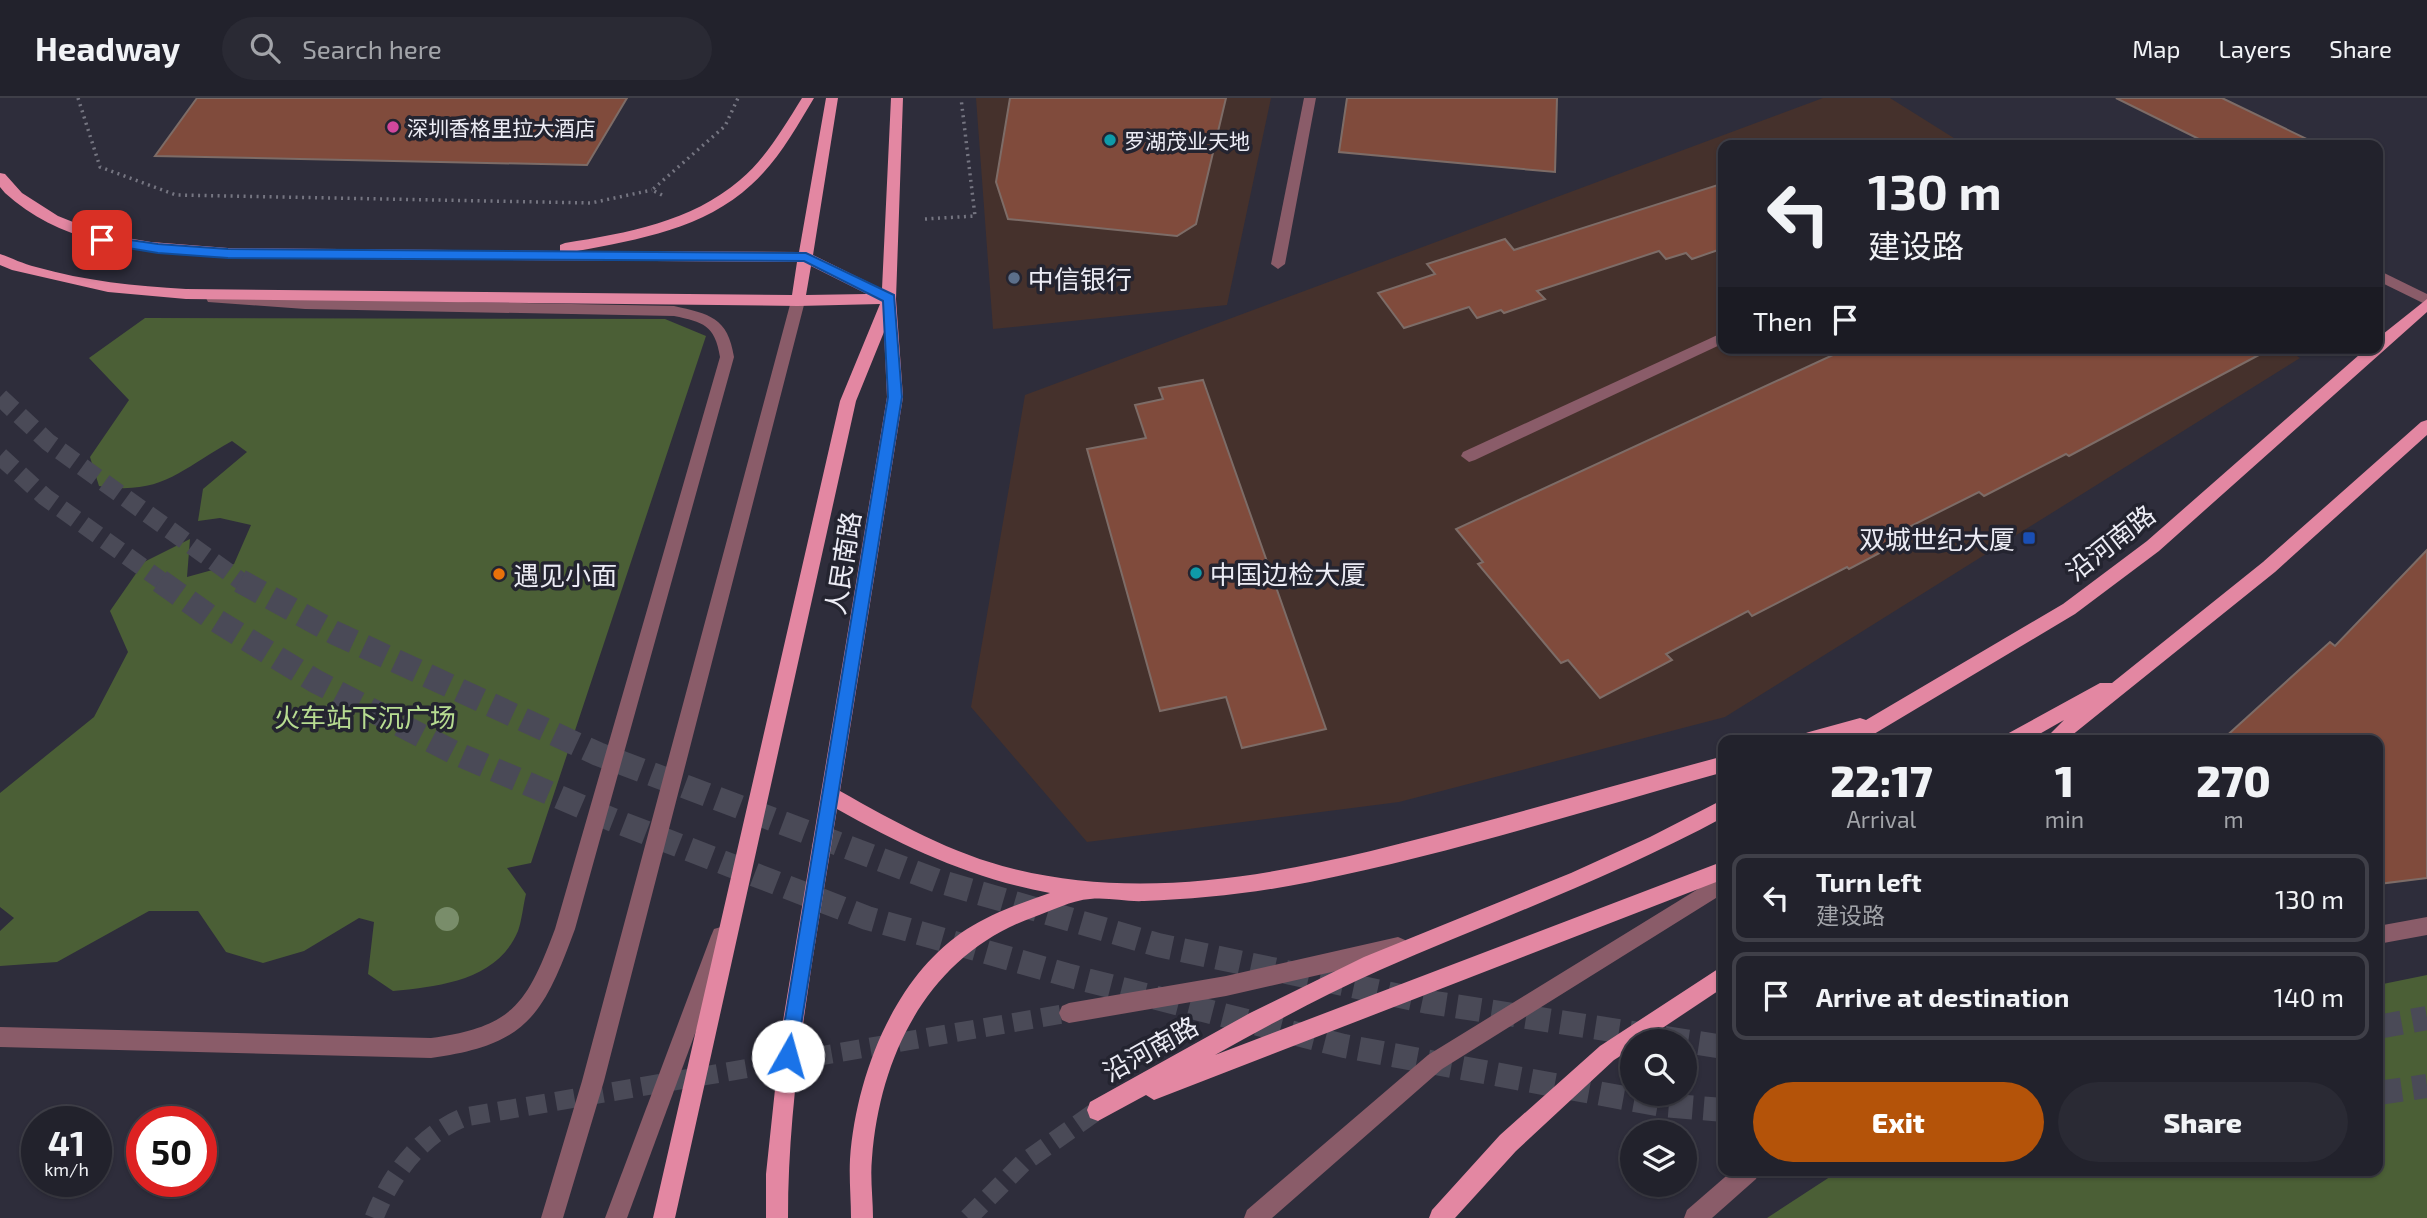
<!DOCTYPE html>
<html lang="en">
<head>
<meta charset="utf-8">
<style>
  :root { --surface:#22222c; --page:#2a2a34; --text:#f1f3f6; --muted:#a2a4a9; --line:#3f3f48; --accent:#b45309 }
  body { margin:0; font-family:"Exo 2","Noto Sans SC",sans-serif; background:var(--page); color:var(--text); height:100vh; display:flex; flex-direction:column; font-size:26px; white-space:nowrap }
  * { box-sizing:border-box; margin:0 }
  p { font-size:23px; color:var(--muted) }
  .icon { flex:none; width:38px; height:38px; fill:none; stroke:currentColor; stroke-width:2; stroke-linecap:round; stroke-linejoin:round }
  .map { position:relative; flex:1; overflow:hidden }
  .details { position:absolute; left:1718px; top:637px; width:665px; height:441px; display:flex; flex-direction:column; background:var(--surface); border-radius:14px; box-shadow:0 2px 5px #0004,0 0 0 2px var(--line) }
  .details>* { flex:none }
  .hud { position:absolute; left:1718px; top:42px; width:665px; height:214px; border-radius:14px; box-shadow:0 2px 5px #0004,0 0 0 2px var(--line); background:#22222c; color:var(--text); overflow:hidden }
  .fabs { position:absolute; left:1620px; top:931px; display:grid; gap:14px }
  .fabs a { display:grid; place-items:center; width:77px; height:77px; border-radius:50%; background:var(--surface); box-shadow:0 2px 5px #0004,0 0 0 2px var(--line); font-size:35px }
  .speed { position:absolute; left:21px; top:1008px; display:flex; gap:14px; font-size:35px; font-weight:700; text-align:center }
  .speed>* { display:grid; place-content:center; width:91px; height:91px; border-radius:50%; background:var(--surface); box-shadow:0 2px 5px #0004,0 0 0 2px var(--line); line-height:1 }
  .speed small { font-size:18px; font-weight:400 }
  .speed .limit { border:10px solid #d22; background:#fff; color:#111 }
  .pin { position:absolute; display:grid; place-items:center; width:60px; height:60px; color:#fff; margin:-30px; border-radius:14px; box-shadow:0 4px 10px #0006 }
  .me { position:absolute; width:77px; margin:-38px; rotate:7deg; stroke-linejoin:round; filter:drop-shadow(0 0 5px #0008) }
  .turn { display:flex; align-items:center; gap:24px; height:147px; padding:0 35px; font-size:32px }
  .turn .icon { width:91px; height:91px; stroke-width:2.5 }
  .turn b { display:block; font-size:49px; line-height:60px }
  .then { display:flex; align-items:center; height:66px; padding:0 35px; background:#0003; gap:14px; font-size:26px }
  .eta { display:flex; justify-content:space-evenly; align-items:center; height:119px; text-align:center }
  .eta b { font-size:42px; font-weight:800; line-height:49px }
  .cta { display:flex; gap:14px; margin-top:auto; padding:14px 35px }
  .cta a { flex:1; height:80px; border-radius:42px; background:var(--accent); color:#fff; font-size:28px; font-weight:800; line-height:80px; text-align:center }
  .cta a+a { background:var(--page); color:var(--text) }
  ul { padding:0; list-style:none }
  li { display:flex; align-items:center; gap:21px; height:88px; margin:0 14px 10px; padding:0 21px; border:4px solid var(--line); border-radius:14px }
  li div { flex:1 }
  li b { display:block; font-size:26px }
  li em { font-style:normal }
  header { display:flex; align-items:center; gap:42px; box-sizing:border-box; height:98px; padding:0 35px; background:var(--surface); border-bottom:2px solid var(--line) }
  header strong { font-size:33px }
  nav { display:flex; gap:38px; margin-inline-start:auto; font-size:24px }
  .search { width:490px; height:63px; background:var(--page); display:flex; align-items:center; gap:18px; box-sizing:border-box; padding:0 24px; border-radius:38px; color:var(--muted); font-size:26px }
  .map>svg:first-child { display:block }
  .commercial { fill:#45312c }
  .green { fill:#4b5f36 }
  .building { fill:#804b3c; stroke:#7d6c67; stroke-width:2 }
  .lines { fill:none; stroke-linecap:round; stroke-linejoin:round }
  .minor-tunnel { stroke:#4a4a57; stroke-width:19; stroke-dasharray:19 10; stroke-linecap:butt }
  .major-tunnel { stroke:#4a4a57; stroke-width:19; stroke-dasharray:19 10; stroke-linecap:butt }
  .highway-tunnel-far1 { stroke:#4a4a57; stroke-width:18; stroke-dasharray:18 9; stroke-linecap:butt }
  .highway-tunnel { stroke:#4a4a57; stroke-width:24; stroke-dasharray:24 11; stroke-linecap:butt }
  .path { stroke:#757581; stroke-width:3.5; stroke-dasharray:2 4.5; stroke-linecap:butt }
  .minor { fill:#8a5c69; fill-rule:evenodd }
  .major { fill:#e387a2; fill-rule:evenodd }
  .tree { fill:#798d6a }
  .route { fill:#1a73e8; stroke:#114b97; stroke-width:2 }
  .hotel-dot { fill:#d1479c; stroke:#242430; stroke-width:2.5 }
  .culture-dot { fill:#0f9aa8; stroke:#242430; stroke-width:2.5 }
  .service-dot { fill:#5c6f8a; stroke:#242430; stroke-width:2.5 }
  .transit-dot { fill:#1a4fb4; stroke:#242430; stroke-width:2.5 }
  .food-dot { fill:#e8710a; stroke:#242430; stroke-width:2.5 }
  .labels { text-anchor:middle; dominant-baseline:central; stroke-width:7; stroke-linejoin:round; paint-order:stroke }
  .far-poi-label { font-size:21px; fill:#ececf5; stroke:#242430; text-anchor:start }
  .poi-label { font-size:26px; fill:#ececf5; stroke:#242430; text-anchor:start }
  .street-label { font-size:26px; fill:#ececf5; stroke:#242430 }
  .park-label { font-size:26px; fill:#b7dc91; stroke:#242430 }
</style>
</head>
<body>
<header>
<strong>Headway</strong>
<div class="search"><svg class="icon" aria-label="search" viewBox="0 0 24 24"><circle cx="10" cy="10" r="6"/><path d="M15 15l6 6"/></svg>Search here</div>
<nav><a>Map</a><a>Layers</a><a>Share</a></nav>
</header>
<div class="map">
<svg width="2427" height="1120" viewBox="0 0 2427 1120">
  <rect width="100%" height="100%" fill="#2e2d3b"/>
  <!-- commercial -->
  <g class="commercial">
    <polygon points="976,0 1271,0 1227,207 993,231"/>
    <polygon points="1823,0 1890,0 1965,47 1724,47 1724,250 2285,250 2300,260 1725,619 1399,704 1087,744 971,609 1025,297"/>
  </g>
  <!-- green -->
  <g class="green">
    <path d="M 145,220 L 665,221 L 706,238 L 531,765 L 507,770 L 526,796 C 523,808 522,822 518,833 C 497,883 439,888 393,893 L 368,876 L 374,824 L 359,820 L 304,853 L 263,865 L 226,854 L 198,813 L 149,813 L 57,864 L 0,868 L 0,833 L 14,820 L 0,809 L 0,695 L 94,619 L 128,554 L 110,513 L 144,464 L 190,441 L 187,479 L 234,466 L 251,427 L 220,420 L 198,423 L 203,391 L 247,354 L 232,343 C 181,371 162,398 99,388 L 90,359 L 129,302 L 89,260 Z"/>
    <polygon points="2427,877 2427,1120 1767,1120 1839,1073 2378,1073 2378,887"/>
  </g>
  <!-- building -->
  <g class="building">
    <polygon points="197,0 627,0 587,67 155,58"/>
    <polygon points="1010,0 1226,0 1196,126 1177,138 1008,121 996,84"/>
    <polygon points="1347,0 1557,0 1555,74 1339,54"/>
    <polygon points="2116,0 2222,0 2319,47 2211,47"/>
    <polygon points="1724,85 1724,150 1692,161 1686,155 1666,161 1659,153 1537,193 1545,201 1504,215 1501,212 1477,220 1469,209 1404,230 1378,195 1435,176 1427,166 1505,141 1514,152"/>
    <polygon points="1848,250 2272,250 2069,358 2066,356 1984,398 1979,394 1905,431 1912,438 1849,471 1847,469 1752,518 1748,513 1666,556 1672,562 1600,600 1568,562 1561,565 1478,466 1483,464 1456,431"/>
    <polygon points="1203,282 1326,631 1242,650 1226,599 1160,613 1087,351 1146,340 1135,307 1163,301 1159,290"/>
    <polygon points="2427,452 2427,780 2378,786 2378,642 2222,642 2330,544 2335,548"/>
  </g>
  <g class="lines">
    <!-- minor-tunnel -->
    <path class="minor-tunnel" d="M 374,1120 C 390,1078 421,1036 465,1019 L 1069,915"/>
    <!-- major-tunnel -->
    <polyline class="major-tunnel" points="968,1120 1023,1065 1098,1012"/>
    <!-- highway-tunnel-far1 -->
    <g class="highway-tunnel-far1">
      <polyline points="0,299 48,344 242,484"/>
      <polyline points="0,358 45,399 163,484"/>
    </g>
    <!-- highway-tunnel -->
    <g class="highway-tunnel">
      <polyline points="160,483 209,518 315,583 453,654 613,722 867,820 1067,877 1344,948 1662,1007 1724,1012"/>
      <polyline points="240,483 335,535 598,656 938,783 1158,847 1428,904 1724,949"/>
      <polyline points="2378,929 2427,920"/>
      <polyline points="2378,995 2427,988"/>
    </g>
    <!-- path -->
    <g class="path">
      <polyline points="78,0 100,69 176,97 591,105 652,92"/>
      <polyline points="662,97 652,92 725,28 738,0"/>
      <polyline points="925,121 975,118 961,0"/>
    </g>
    <!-- minor -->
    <g class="minor">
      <polygon points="1304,0 1316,0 1285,166 1278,171 1271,166"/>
      <polygon points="2378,172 2427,196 2427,207 2378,183"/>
      <path d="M 213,195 L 305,201 L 674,208 C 709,216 728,219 734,259 L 575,831 C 543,918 527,947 431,960 L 0,949 L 0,929 L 431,940 C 513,929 527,906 555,831 L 720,259 C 715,227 703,224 674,218 L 305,211 L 208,204 L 206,200 Z"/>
      <polygon points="798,198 805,203 604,983 563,1120 541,1120 582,983 791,203"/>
      <polygon points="1724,234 1724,245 1475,362 1469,364 1461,358 1463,354"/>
      <polygon points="1724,775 1724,795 1442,971 1272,1120 1244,1120 1247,1112 1428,957"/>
      <polygon points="2427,819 2427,837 2378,846 2378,828"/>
      <polygon points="721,829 728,831 731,838 627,1120 605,1120 711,838 714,831"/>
      <polygon points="1398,839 1405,842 1408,849 1405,856 1398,859 1226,898 1069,925 1062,922 1059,915 1062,908 1069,905 1226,878"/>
      <polygon points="1732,1073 1759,1073 1756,1081 1712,1120 1684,1120 1687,1112"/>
    </g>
    <!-- major -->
    <g class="major">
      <path d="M 802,0 L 814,0 C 796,30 778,63 751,87 C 705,130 638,142 577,153 L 799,154 L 826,0 L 838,0 L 813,157 L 882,191 L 891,0 L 903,0 L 896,201 L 903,299 L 840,693 C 895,724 952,756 1014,771 C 1165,808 1321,767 1468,728 C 1553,705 1638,681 1724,658 L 1724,674 C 1587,712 1450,756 1310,784 C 1255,795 1200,801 1144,803 C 1126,804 1108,799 1090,801 C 1072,802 1051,813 1034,819 C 930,856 880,955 872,1060 C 870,1080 873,1100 873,1120 L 851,1120 C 851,1101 849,1081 850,1061 C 856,978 894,878 967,831 C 992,815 1021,805 1050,795 C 973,781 904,749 837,711 C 816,846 788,983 788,1120 L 766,1120 L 766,1076 L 781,935 L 887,299 L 884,234 L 856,303 L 675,1120 L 653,1120 L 840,303 L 880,206 L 798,208 L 186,201 L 108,194 L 12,172 L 0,167 L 0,156 C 12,160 23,166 36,169 C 85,183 135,188 186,191 L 792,197 L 797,164 L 228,160 C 151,155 65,150 5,95 L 0,89 L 0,75 L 5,76 L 22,95 L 58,118 L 103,136 L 151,144 L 228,150 L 560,153 L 560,147 L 565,145 C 627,135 691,124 740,82 C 766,60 784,29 802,0 ZM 811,168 L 867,196 L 806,197 Z"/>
      <polygon points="2427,201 2427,214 2159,453 2075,516 1864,642 1800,642 1803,636 1809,634 1860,620 1866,622 2063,506 2147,443 2367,250 2378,250 2378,240"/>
      <polygon points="2427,322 2427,337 2275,474 2066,642 2044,642 2064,622 2029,642 2004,642 2007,636 2100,585 2112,585 2263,464 2421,324"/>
      <path d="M 1724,701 L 1724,719 C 1613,779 1495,822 1380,872 C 1324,897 1269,927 1215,957 L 1724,763 L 1724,781 L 1154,1002 L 1146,997 L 1098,1023 L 1090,1020 L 1087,1012 L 1090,1004 L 1250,915 L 1364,859 L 1571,775 L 1650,739 Z"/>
      <polygon points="1724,867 1724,889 1643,943 1633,943 1633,950 1614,962 1516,1053 1455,1120 1429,1120 1432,1112 1500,1037 1600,948"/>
    </g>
  </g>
  <!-- trees -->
  <circle class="tree" cx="447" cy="821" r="12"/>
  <!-- route -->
  <polygon class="route" points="102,138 158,146 228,151 806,155 894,197 902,299 795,965 788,968 781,965 779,958 888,299 883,203 804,163 228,160 158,155 98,145 96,142"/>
  <!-- markers -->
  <circle class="hotel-dot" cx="393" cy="29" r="7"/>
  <g class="culture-dot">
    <circle cx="1110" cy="42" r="7"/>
    <circle cx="1196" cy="475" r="7"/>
  </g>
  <circle class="service-dot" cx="1014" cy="180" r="7"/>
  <rect class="transit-dot" x="2022" y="433" width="14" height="14" rx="3.5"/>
  <circle class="food-dot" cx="499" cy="476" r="7"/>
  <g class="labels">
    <!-- far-poi labels -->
    <g class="far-poi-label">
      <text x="407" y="29">深圳香格里拉大酒店</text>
      <text x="1124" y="42">罗湖茂业天地</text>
    </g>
    <!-- poi labels -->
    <g class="poi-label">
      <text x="1028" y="180">中信银行</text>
      <text x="2015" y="440" text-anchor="end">双城世纪大厦</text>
      <text x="1210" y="475">中国边检大厦</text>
      <text x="513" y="476">遇见小面</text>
    </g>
    <!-- street labels -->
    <g class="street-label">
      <text transform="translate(2110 444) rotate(-38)">沿河南路</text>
      <text transform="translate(842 465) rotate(-81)">人民南路</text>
      <text transform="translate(1150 950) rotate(-29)">沿河南路</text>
    </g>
    <!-- park labels -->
    <g class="park-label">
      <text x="365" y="618">火车站下沉广场</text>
    </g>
  </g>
</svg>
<div class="fabs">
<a><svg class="icon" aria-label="search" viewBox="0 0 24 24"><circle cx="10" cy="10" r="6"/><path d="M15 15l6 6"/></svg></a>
<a><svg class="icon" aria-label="layers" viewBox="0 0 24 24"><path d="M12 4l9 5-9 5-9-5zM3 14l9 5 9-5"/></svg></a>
</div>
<div class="speed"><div>41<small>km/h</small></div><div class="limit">50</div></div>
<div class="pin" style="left:102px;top:142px;background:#d93025"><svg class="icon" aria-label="arrive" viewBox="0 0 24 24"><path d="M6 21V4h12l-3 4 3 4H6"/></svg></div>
<svg class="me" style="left:788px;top:958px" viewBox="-20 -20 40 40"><circle r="19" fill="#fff"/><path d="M0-13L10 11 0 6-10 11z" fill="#1a73e8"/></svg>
<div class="hud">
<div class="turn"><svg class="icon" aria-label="left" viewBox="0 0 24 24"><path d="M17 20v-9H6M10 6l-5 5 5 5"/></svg><div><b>130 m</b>建设路</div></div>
<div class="then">Then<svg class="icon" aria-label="arrive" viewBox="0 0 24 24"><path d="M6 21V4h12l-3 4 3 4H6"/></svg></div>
</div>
<section class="details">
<div class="eta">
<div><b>22:17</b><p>Arrival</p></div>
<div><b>1</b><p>min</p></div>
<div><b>270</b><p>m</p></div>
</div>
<ul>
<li><svg class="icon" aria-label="left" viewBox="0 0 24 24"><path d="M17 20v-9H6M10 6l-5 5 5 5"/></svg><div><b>Turn left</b><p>建设路</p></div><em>130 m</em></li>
<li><svg class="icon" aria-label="arrive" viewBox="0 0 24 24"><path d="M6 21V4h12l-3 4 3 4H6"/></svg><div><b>Arrive at destination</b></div><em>140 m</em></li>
</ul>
<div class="cta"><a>Exit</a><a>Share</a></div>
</section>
</div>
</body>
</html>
